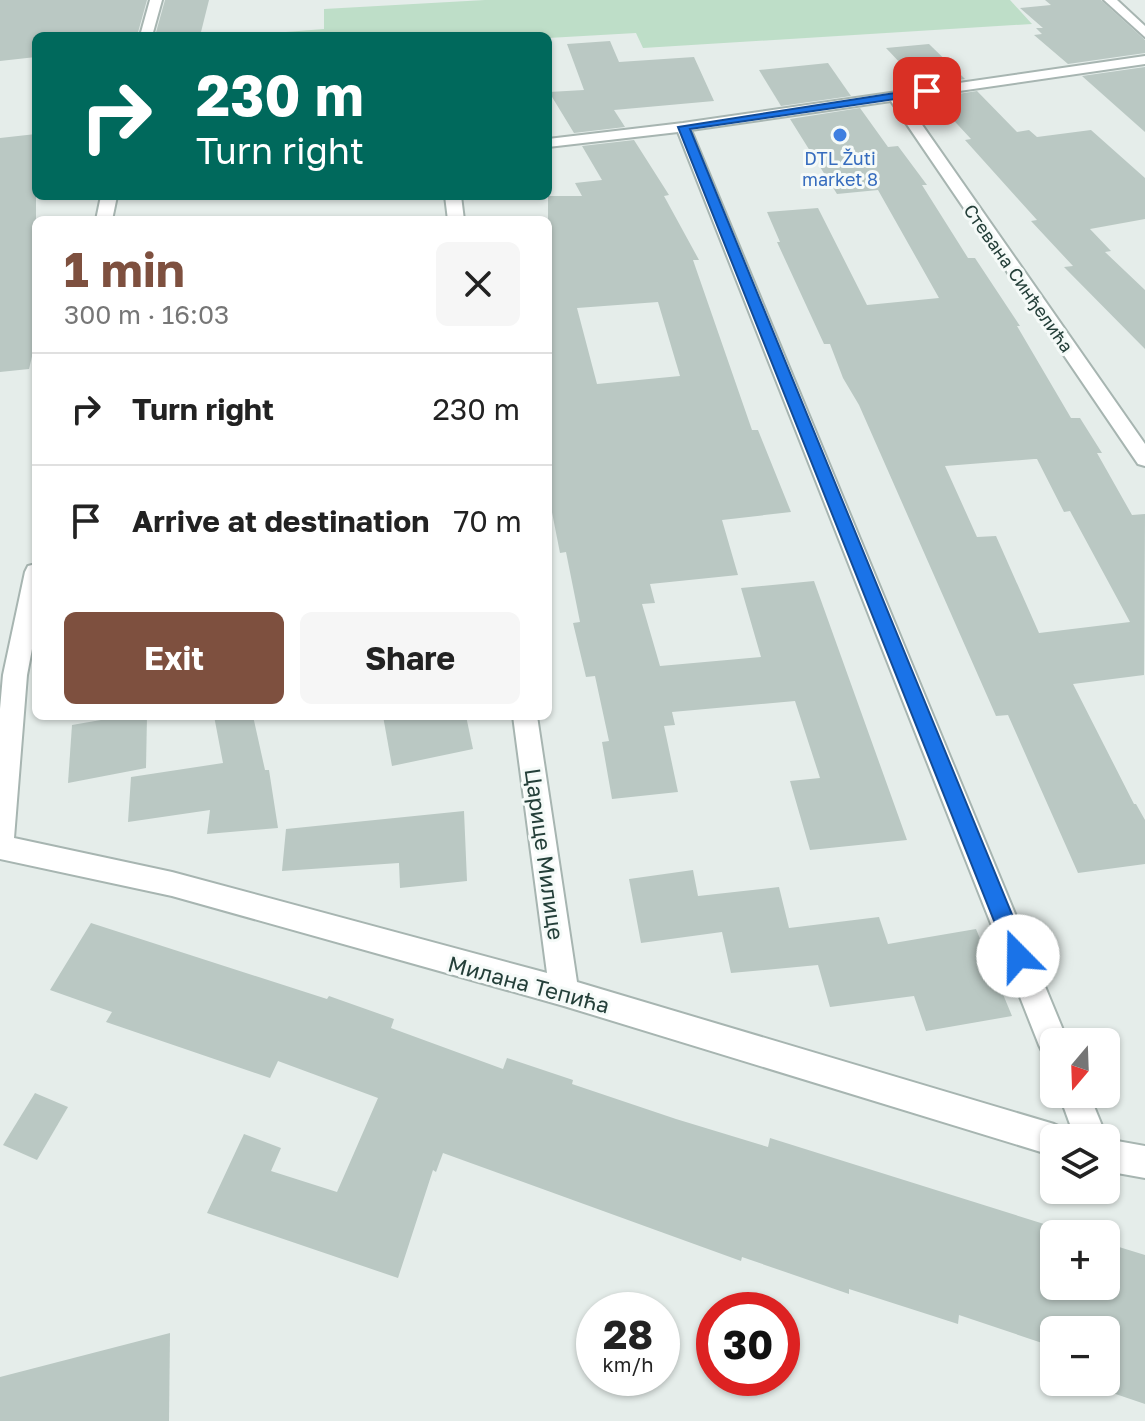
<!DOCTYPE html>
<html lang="en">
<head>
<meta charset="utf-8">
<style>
  :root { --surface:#fff; --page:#f6f6f6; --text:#222; --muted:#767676; --line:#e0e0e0; --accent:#7e503f }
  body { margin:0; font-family:"Golos Text",sans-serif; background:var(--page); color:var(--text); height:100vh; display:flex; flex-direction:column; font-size:30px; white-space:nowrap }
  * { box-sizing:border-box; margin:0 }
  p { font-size:26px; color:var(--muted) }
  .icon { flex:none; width:44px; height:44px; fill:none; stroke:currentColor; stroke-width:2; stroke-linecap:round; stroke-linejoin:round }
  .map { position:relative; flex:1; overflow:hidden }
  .drawer { position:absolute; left:32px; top:216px; width:520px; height:504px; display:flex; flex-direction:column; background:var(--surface); border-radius:12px; box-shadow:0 2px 6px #0004 }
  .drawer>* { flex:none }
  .banner { position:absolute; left:32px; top:32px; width:520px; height:168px; border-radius:12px; box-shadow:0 2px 6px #0004; background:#00695c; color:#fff; overflow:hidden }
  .needle { width:52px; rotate:199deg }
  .buttons { position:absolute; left:1040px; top:1028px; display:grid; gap:16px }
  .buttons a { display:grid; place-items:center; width:80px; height:80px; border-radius:12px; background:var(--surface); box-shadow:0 2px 6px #0004; font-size:40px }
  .speed { position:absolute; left:576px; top:1292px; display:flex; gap:16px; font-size:40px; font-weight:700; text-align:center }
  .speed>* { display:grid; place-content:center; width:104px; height:104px; border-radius:50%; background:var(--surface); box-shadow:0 2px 6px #0004; line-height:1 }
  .speed small { font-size:20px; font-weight:400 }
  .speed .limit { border:12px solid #d22; background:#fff; color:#111 }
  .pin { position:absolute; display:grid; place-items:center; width:68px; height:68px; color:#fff; margin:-34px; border-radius:16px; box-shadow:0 4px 12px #0006 }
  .me { position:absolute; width:88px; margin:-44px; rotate:338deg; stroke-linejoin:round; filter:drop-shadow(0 0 6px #0008) }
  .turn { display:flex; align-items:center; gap:28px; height:168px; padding:0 32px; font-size:36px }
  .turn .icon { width:104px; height:104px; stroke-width:2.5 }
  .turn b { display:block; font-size:56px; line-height:68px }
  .round { display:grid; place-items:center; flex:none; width:84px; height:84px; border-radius:12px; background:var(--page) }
  .summary { display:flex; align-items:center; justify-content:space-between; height:136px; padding:0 32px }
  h1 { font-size:48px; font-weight:700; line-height:60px; color:var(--accent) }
  .primary-button { display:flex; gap:16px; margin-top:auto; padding:16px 32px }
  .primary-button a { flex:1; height:92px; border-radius:12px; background:var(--accent); color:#fff; font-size:32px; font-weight:700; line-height:92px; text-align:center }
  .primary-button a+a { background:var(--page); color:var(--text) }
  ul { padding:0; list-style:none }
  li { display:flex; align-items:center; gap:24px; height:112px; padding:0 32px; border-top:2px solid var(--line) }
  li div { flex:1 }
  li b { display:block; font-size:30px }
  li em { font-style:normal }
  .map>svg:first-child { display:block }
  .green { fill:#bedec8 }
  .building { fill:#bac8c3; fill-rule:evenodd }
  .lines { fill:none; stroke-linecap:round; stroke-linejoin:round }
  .minor-casing { stroke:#a7b5b1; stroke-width:4 }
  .minor { fill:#fff; fill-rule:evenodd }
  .route { fill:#1a73e8; stroke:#114b97; stroke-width:2 }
  .shop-dot { fill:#3f7fe0; stroke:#f5faf8; stroke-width:3 }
  .labels { text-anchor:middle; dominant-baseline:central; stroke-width:6; stroke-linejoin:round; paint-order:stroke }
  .far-shop-label { font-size:18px; fill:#366cbe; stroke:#f5faf8 }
  .far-street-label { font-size:18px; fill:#243f39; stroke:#f5faf8 }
  .street-label { font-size:22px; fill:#243f39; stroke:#f5faf8 }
</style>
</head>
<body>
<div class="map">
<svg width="1145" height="1421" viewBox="0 0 1145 1421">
  <rect width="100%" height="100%" fill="#e5edea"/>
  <!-- green -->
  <polygon class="green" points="485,0 1010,0 1032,24 643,48 636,33 548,38 233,36 324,29 324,9"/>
  <!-- building -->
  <g class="building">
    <polygon points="0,0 147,0 137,36 36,36 36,57 0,61"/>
    <polygon points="165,0 209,0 200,36 155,36"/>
    <polygon points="1045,0 1101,0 1145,40 1145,53 1068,64 1034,35 1042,34 1036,28 1043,28 1020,8 1051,5"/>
    <polygon points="610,41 619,62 694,57 714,101 614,110 625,127 574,133 549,92 584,90 567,44"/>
    <polygon points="929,44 965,79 921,85 886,48"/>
    <polygon points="828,63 851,96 781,106 759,70"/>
    <polygon points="1145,67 1145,132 1082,76"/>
    <polygon points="977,91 1017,132 1029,130 1037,137 1091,130 1145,178 1145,219 1090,229 1111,251 1105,252 1145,290 1145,349 1064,267 1073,266 1031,221 1037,220 965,140 971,139 933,98"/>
    <path d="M 860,108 L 888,147 L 898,146 L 927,185 L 922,185 L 968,258 L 975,258 L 1020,326 L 1017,326 L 1071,418 L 1080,418 L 1102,453 L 1097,453 L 1132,515 L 1145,514 L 1144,675 L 1073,684 L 1134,804 L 1136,804 L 1145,820 L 1145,864 L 1078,873 L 1008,715 L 996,716 L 859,405 L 843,378 L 830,344 L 824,344 L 777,242 L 780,242 L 767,212 L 818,208 L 867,305 L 939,298 L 878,190 L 837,194 L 790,119 ZM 1034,459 L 1037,459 L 1064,512 L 1070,511 L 1130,622 L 1039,633 L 996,536 L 977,537 L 945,466 Z"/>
    <polygon points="36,134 36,340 29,369 0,372 0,138"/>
    <path d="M 634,140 L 669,195 L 664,196 L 699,260 L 693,260 L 752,430 L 758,430 L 791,512 L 722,520 L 738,575 L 650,584 L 655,603 L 642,604 L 660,666 L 761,657 L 741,588 L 814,581 L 907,840 L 810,850 L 790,781 L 820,778 L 795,701 L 672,712 L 675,725 L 664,726 L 678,792 L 612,799 L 602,742 L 609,741 L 595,676 L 586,677 L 573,623 L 580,622 L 566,552 L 560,553 L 548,492 L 548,196 L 582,196 L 575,183 L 602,180 L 582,146 ZM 658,302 L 680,376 L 597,384 L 577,308 Z"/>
    <polygon points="124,716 147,716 146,768 68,783 72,725"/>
    <polygon points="214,716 253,716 265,770 269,770 278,828 207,834 210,810 128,822 131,777 223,763"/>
    <polygon points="383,716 466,716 473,749 392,766"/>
    <polygon points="464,811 467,881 400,888 399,863 282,871 286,829"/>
    <polygon points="693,870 698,896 779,887 789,928 879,917 888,944 976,929 1012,1016 926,1031 914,996 830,1007 818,965 731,973 722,932 641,943 629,879"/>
    <polygon points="91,923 327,999 329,996 394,1019 391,1028 503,1069 507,1058 573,1080 572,1084 676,1119 768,1147 770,1138 1076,1234 1054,1234 1054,1286 1106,1286 1106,1243 1145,1255 1145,1404 1086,1384 1106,1382 1106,1330 1054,1330 1054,1347 959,1315 958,1324 849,1289 849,1294 742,1257 741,1261 443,1153 436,1172 433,1170 398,1278 207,1213 244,1134 281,1148 271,1171 337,1192 378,1098 278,1061 270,1078 106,1022 112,1012 50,990"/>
    <polygon points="35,1093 68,1107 37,1160 3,1145"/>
    <polygon points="170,1333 169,1421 0,1421 0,1377"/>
  </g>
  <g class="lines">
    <!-- minor casing -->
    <g class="minor-casing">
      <g id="minor">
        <polygon points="150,0 162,0 152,36 140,36"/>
        <polygon points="1104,0 1117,0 1145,26 1145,37"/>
        <polygon points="1145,56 1145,64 904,99 1145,444 1145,466 1138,464 891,101 691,130 1068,1042 1054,1042 1054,1060 1044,1055 1039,1045 678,132 548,147 548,139 683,123"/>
        <polygon points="101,196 117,196 112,220 96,220"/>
        <polygon points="445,196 461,196 464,220 448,220"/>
        <polygon points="36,564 36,628 27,675 14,838 172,872 547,973 513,716 537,716 577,982 1054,1124 1065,1129 1069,1138 1054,1138 1054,1156 564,1006 172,896 0,859 0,709 3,675 25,572 28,566"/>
        <polygon points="1059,1094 1089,1094 1107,1138 1106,1139 1075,1138"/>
        <polygon points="1106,1139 1145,1146 1145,1178 1106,1171"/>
      </g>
    </g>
    <!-- minor -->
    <use href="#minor" class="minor"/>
  </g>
  <!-- route -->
  <polygon class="route" points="927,88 930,89 930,94 690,129 1029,956 1026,964 1018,967 1011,964 1008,956 678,127"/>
  <!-- markers -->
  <circle class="shop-dot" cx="840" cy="135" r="8"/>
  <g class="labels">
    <!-- far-shop labels -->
    <g class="far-shop-label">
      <text x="840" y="158">DTL Žuti<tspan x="840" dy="21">market 8</tspan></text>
    </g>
    <!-- far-street labels -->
    <g class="far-street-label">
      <text transform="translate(1019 278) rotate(55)">Стевана Синђелића</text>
    </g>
    <!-- street labels -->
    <g class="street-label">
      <text transform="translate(545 854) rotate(82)">Царице Милице</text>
      <text transform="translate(529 984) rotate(15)">Милана Тепића</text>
    </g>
  </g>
</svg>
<div class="buttons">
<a><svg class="needle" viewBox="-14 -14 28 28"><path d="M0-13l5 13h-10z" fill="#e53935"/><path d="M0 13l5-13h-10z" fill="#767676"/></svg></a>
<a><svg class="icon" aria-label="layers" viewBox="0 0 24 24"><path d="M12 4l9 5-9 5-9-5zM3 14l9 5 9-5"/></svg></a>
<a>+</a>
<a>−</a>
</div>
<div class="speed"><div>28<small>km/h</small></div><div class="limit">30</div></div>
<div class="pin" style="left:927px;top:91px;background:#d93025"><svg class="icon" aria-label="arrive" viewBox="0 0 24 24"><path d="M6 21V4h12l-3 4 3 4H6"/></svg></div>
<svg class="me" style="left:1018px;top:956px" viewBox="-20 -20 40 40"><circle r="19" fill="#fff"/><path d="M0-13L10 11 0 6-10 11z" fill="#1a73e8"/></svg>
<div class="banner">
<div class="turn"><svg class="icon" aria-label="right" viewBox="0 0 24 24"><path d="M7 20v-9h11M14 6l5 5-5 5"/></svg><div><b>230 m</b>Turn right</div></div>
</div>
<section class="drawer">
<div class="summary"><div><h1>1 min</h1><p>300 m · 16:03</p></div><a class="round"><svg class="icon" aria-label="close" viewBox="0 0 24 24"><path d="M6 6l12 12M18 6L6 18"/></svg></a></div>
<ul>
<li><svg class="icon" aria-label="right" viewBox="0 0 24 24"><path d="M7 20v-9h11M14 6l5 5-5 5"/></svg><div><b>Turn right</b></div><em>230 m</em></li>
<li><svg class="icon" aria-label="arrive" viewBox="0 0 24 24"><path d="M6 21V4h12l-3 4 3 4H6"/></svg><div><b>Arrive at destination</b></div><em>70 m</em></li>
</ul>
<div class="primary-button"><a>Exit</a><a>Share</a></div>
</section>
</div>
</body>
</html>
